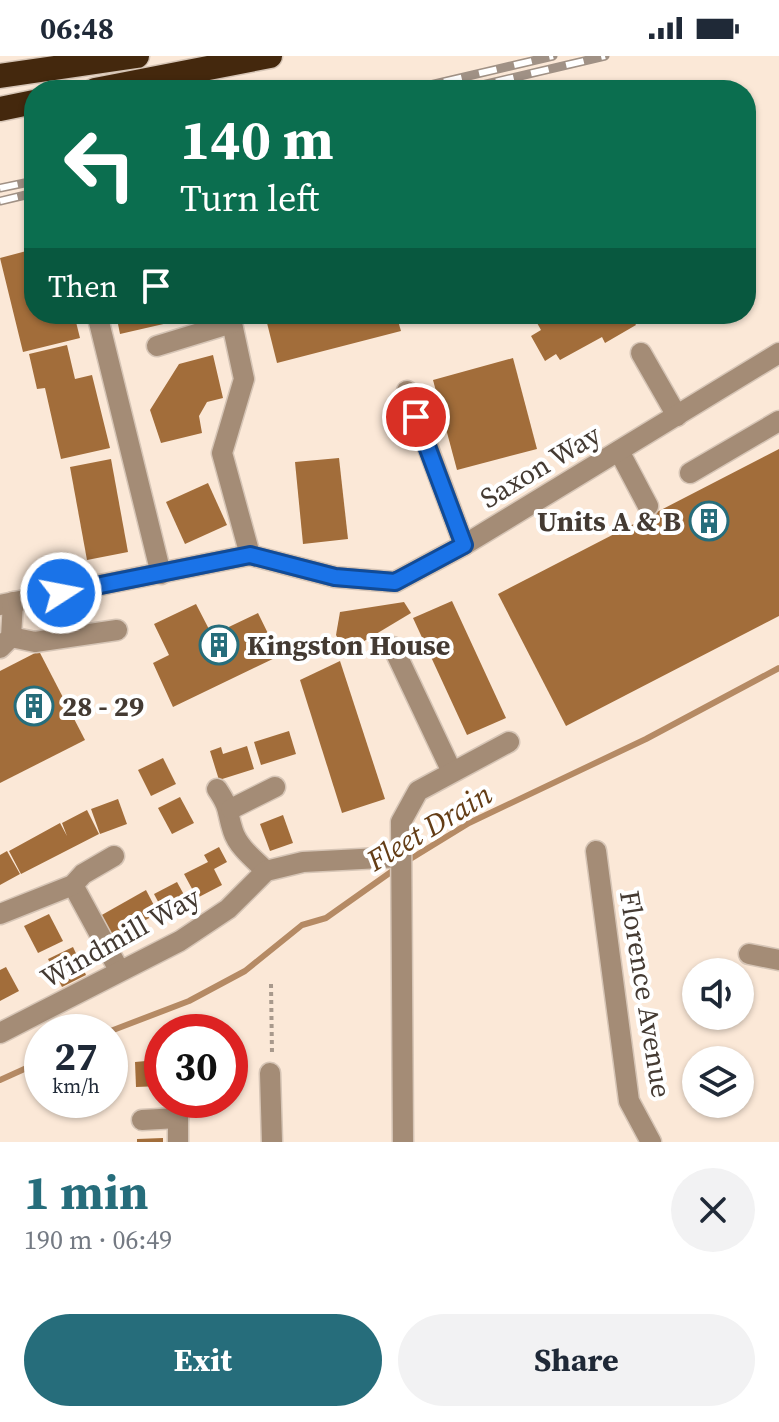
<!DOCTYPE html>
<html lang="en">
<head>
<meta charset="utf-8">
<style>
  :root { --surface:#fff; --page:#f2f2f3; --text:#1f2937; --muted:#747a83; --accent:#266d7b }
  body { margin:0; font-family:"Source Serif 4",serif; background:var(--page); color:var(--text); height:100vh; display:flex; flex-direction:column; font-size:30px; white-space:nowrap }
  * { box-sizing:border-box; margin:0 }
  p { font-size:26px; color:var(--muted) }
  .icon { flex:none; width:44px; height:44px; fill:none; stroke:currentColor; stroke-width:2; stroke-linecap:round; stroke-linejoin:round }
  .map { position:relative; height:1086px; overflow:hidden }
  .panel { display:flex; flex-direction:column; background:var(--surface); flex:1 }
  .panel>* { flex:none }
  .hud { position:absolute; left:24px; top:24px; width:732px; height:244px; border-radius:32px; box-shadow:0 2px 6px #0004; background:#0b6e4f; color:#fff; overflow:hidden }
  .controls { position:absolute; left:682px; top:902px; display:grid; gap:16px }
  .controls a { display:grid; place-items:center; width:72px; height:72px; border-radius:50%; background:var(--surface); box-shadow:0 2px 6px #0004; font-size:40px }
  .speed { position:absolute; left:24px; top:958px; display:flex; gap:16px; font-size:40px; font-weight:700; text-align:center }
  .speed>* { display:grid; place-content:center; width:104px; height:104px; border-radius:50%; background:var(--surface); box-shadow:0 2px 6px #0004; line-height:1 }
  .speed small { font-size:20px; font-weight:400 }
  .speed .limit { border:12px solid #d22; background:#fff; color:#111 }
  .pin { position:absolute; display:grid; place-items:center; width:68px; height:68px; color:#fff; margin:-34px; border:4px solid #fff; border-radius:50%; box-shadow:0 2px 8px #0007 }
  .me { position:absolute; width:88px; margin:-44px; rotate:79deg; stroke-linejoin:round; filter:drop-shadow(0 0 6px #0008) }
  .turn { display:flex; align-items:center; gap:28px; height:168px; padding:0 24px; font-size:36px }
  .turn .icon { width:104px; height:104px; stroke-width:2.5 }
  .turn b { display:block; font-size:56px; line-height:68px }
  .then { display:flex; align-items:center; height:76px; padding:0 24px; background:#0003; gap:16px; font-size:30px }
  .round { display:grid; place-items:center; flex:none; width:84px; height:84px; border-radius:42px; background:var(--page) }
  .summary { display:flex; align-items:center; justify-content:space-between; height:136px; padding:0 24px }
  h1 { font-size:48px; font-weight:700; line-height:60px; color:var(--accent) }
  .cta { display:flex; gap:16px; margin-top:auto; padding:16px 24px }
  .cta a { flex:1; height:92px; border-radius:48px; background:var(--accent); color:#fff; font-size:32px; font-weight:700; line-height:92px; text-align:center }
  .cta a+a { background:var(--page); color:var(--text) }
  .status { display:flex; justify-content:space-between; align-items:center; height:56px; padding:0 40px; background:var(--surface); direction:ltr }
  .status svg { height:22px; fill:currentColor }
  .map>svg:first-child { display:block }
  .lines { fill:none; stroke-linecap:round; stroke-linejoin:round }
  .stream { stroke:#b58a64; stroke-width:6 }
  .building { fill:#a26d3a }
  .minor-casing { stroke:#d6c5b6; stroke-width:23 }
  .highway-casing { stroke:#d6c5b6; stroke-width:27 }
  .path { stroke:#a8998c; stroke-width:4; stroke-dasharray:4 4; stroke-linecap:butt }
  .minor { stroke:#a48c76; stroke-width:20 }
  .highway { stroke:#44280d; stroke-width:24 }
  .rail-casing { stroke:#a09185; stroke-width:9 }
  .rail { stroke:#fff; stroke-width:6; stroke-dasharray:18; stroke-linecap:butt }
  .route-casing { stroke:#114b97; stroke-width:20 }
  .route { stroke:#1a73e8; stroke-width:14 }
  .labels { text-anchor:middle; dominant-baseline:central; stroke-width:8; stroke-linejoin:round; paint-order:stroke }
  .street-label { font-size:28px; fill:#443a32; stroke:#fff }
  .poi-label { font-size:28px; font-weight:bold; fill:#443a32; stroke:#fff; text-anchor:start }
  .water-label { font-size:30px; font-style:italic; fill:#643d16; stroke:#fff }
</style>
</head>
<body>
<div class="status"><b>06:48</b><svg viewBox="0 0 49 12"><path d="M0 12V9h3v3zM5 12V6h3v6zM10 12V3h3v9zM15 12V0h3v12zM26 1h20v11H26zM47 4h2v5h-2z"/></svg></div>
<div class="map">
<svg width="779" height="1086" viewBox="0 0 779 1086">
  <rect width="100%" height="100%" fill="#fbe8d7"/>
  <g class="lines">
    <!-- stream -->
    <g class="stream">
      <polyline points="407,805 469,767 646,683 779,612"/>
      <polyline points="108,976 189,945 245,915 302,869 326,862 398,811"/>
      <polyline points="0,1024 42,1005"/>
    </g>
  </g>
  <!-- building -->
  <g class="building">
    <polygon points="34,193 34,258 74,258 80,282 23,296 0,202"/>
    <polygon points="116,258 193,258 194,261 120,278"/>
    <polygon points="284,258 396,258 401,275 277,307 266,263"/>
    <polygon points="532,258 644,258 633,264 636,269 605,287 602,281 560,304 556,298 545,305 531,280 541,274"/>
    <polygon points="67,289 75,323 92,319 110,392 61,403 45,332 37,333 29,298"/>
    <polygon points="213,299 223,342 207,346 199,360 202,377 161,387 150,354 179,308"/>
    <polygon points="513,302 537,393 457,414 433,324"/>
    <polygon points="779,393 779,560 566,670 498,538"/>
    <polygon points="339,402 348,483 303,488 295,406"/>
    <polygon points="111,403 128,496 87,504 70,411"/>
    <polygon points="208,427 227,469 185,488 166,446"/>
    <polygon points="452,545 506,662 467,679 413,562"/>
    <polygon points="404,546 411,557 346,596 336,579 340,556"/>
    <polygon points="196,548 212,579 258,557 279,600 173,651 153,607 169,599 154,568"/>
    <polygon points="39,595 85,684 0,727 0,615"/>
    <polygon points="340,605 385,743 342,757 300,624"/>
    <polygon points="289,675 296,698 261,709 254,686"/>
    <polygon points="247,690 254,713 219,724 210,695 221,691 223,698"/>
    <polygon points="163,702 176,728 151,740 138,714"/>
    <polygon points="180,741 194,767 172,778 158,752"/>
    <polygon points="118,743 127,768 100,778 91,753"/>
    <polygon points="87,754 99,778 21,818 9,795 60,767 67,780 62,767"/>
    <polygon points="283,759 293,787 270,795 260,768"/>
    <polygon points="219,791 227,806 214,813 222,829 197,842 184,818 208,806 204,799"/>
    <polygon points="7,795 20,818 0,829 0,799"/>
    <polygon points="177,826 188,846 165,859 154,838"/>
    <polygon points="146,834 158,857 112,883 100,860"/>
    <polygon points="49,858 63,885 38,897 24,870"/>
    <polygon points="73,891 86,919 62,931 48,903"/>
    <polygon points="6,911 19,935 0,945 0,914"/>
    <polygon points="146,1005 162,1005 162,1030 136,1031 135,1006"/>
    <polygon points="163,1082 163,1086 137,1086 137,1083"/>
  </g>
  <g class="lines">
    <!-- minor casing -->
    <g class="minor-casing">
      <g id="minor">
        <polyline points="97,258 161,518"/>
        <polyline points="230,258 244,323 222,397 250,499"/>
        <polyline points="157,290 232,267"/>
        <polyline points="641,297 677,360"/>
        <polyline points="407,335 464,489"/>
        <polyline points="619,395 648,450"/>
        <polyline points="690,417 779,365"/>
        <polyline points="0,549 250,499 335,521 395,526 464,489 779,297"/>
        <polyline points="11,581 35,586 117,574"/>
        <polyline points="393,591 452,716"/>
        <polyline points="0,592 11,581 13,546"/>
        <path d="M 217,733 C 231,754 226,754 233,775 C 238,791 254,803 266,815"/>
        <polyline points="231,753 275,731"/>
        <polyline points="596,795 629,1045 651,1086"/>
        <polyline points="73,829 119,914"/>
        <polyline points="0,858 73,829 83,818 114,800"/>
        <polyline points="749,898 779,904"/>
        <polyline points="0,977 180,885 228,853 266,815 303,806 400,801"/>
        <polyline points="270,1017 272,1086"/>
        <polyline points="178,1044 178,1086"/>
        <polyline points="142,1064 178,1062"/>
        <polyline points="403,1086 401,766 418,735 509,686"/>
      </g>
    </g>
    <!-- highway casing -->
    <g class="highway-casing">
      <g id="highway">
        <polyline points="0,20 137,0"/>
        <polyline points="95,34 270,0"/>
        <polyline points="0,53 34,46"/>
      </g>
    </g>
    <!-- path -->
    <polyline class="path" points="271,928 272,997"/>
    <!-- minor -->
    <use href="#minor" class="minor"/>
    <!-- highway -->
    <use href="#highway" class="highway"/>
    <!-- rail casing -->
    <g class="rail-casing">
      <g id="rail">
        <polyline points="409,34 553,0"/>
        <polyline points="461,34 605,0"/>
        <polyline points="0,132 34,125"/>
        <polyline points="0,145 34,137"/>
      </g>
    </g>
    <!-- rail -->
    <use href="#rail" class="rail"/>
  </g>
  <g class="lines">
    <!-- route casing -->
    <g class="route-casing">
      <polyline id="route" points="61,537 250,499 335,521 395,526 464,489 416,361"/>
    </g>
    <!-- route -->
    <use href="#route" class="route"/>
  </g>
  <!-- icons -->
  <defs>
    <g id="building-ring" transform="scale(2)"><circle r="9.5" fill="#fff" stroke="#266d7b" stroke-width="1.5"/><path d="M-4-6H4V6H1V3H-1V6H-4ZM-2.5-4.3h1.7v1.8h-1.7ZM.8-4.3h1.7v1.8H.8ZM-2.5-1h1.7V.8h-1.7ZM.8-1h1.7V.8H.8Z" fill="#266d7b"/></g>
  </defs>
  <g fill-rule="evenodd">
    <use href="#building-ring" x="709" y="465"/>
    <use href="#building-ring" x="219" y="589"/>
    <use href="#building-ring" x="34" y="650"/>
  </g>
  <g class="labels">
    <!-- street labels -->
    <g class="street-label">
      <text transform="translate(540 410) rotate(-31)">Saxon Way</text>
      <text transform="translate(120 881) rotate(-29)">Windmill Way</text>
      <text transform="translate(646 938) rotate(81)">Florence Avenue</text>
    </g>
    <!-- poi labels -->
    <g class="poi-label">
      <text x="681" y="465" text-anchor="end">Units A &amp; B</text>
      <text x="247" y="589">Kingston House</text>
      <text x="62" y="650">28 - 29</text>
    </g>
    <!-- water labels -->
    <g class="water-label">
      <text transform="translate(429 771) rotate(-31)">Fleet Drain</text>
    </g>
  </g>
</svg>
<div class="controls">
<a><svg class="icon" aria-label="sound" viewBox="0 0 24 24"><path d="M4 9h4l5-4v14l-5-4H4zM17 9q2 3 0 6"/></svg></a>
<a><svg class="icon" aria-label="layers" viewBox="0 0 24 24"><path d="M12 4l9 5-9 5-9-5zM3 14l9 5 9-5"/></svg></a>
</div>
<div class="speed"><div>27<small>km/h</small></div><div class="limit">30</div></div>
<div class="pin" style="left:416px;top:361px;background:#d93025"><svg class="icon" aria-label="arrive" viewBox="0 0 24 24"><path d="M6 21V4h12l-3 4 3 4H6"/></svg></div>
<svg class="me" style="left:61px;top:537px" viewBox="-20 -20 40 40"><circle r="17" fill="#1a73e8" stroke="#fff" stroke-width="3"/><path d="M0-11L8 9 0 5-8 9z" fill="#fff"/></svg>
<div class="hud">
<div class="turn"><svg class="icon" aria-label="left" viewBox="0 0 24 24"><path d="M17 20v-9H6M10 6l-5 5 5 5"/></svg><div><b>140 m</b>Turn left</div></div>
<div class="then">Then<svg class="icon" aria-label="arrive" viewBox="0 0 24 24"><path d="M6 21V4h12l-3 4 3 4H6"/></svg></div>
</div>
</div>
<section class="panel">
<div class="summary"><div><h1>1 min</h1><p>190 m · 06:49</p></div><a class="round"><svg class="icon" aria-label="close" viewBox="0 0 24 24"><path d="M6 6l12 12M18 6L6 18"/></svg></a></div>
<div class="cta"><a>Exit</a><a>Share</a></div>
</section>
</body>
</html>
